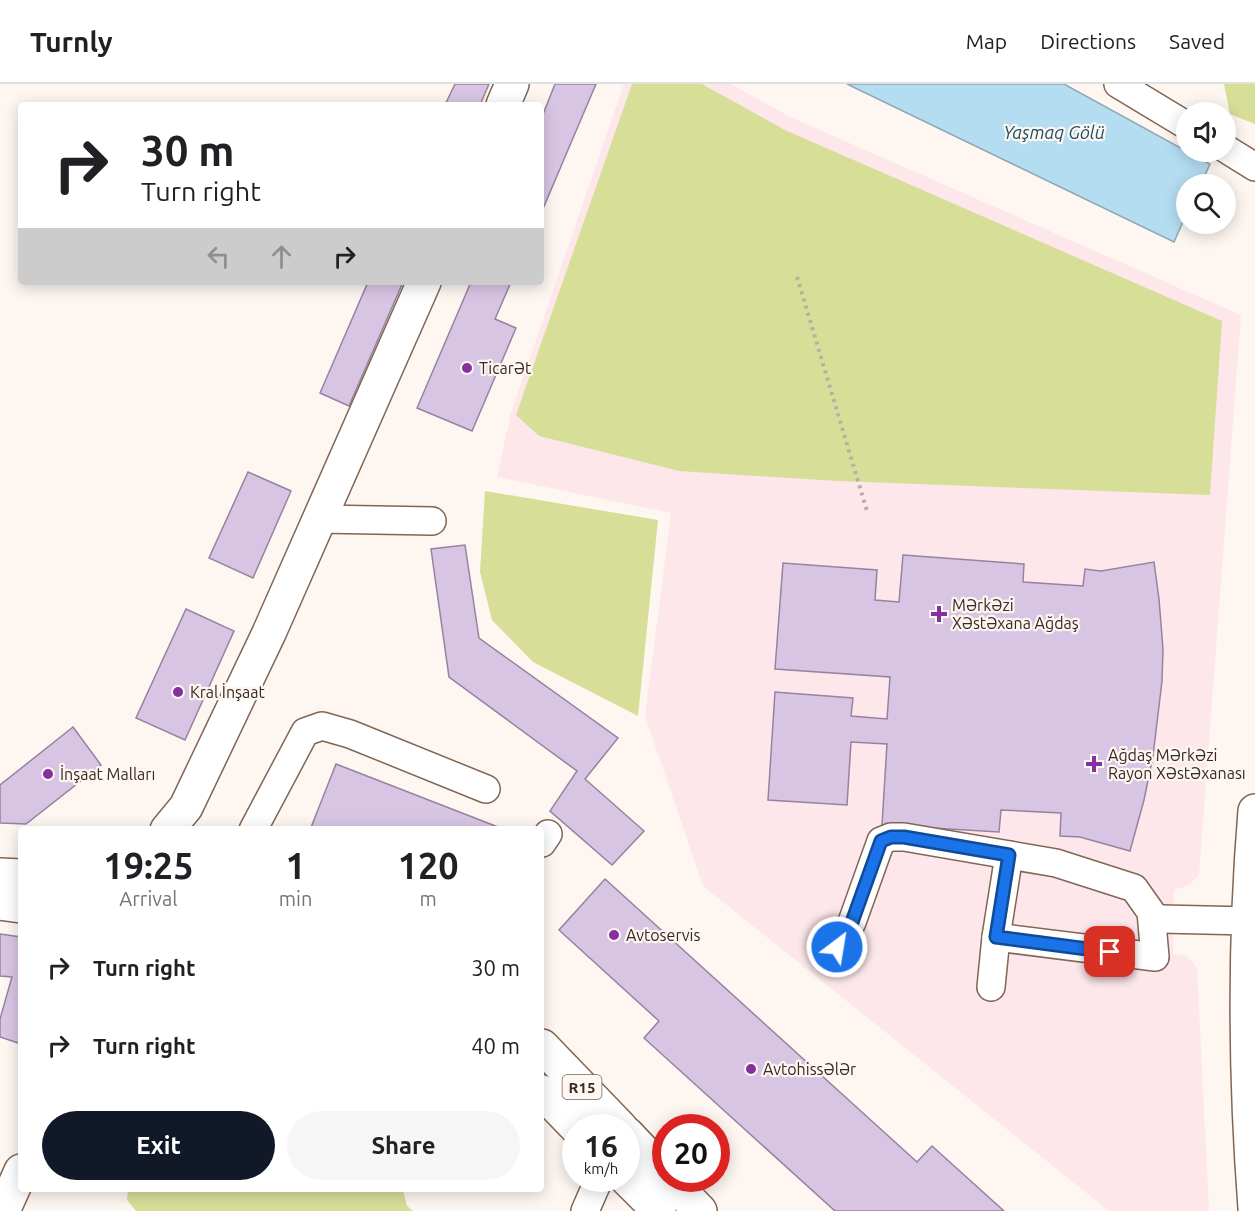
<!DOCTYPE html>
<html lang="en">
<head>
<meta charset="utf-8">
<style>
  :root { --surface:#fff; --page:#f6f6f6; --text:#202124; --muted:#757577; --line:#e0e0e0; --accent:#111827 }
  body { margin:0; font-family:Ubuntu,sans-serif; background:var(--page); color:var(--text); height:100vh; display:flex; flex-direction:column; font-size:22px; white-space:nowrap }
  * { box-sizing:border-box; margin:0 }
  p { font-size:20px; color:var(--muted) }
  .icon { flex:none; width:33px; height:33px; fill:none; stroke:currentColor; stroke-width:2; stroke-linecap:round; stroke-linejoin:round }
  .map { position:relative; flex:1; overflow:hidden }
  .panel { position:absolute; left:18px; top:742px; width:526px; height:366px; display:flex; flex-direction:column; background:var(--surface); border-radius:6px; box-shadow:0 3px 15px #0003 }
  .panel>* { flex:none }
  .hud { position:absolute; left:18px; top:18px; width:526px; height:183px; border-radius:6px; box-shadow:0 3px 15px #0003; background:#fff; color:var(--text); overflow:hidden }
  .tools { position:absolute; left:1176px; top:18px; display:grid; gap:12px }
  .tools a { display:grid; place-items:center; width:60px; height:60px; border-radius:50%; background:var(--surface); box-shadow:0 3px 15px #0003; font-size:30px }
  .speed { position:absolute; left:562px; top:1030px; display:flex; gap:12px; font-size:30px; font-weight:700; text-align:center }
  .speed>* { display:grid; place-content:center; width:78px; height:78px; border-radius:50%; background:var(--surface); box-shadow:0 3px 15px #0003; line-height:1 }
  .speed small { font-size:15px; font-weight:400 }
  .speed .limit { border:9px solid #d22; background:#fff; color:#111 }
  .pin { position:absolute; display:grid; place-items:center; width:51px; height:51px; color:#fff; margin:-26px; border-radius:12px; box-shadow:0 3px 9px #0006 }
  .me { position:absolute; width:66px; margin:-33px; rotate:31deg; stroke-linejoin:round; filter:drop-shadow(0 0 4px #0008) }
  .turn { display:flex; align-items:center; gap:21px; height:126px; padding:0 24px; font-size:27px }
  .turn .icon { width:78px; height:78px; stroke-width:2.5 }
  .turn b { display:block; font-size:42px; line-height:51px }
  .lanes { display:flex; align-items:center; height:57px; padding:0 24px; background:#0003; justify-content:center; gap:30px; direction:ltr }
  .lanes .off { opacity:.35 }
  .eta { display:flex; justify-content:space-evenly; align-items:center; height:102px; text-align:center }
  .eta b { font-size:36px; font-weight:700; line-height:42px }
  .action { display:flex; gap:12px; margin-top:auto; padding:12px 24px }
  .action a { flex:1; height:69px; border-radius:36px; background:var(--accent); color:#fff; font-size:24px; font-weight:700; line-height:69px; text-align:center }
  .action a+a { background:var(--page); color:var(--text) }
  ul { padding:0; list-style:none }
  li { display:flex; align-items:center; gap:18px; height:78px; padding:0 24px }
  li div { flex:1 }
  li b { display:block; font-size:22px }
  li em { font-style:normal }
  header { display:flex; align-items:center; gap:36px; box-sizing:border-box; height:84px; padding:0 30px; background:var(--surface); border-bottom:2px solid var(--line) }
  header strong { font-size:28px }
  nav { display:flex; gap:33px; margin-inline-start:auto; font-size:21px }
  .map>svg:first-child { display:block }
  .medical { fill:#fde7eb }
  .green { fill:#d7de97 }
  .water { fill:#b5ddf2; stroke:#8fa7b4; stroke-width:1.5 }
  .building { fill:#d8c5e4; stroke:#9583a0; stroke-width:1.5 }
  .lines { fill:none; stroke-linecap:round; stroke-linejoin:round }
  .minor-casing { stroke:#826552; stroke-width:30 }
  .major-casing { stroke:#826552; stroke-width:36 }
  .highway-casing { stroke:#826552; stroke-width:36 }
  .path { stroke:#b7aea8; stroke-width:4; stroke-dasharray:3 4.5; stroke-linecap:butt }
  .minor { stroke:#fff; stroke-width:27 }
  .major { stroke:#fff; stroke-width:33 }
  .highway { stroke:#fff; stroke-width:33 }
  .route-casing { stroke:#114b97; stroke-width:15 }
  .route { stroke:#1a73e8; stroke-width:10 }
  .poi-dot { fill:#85309e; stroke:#fdf6f1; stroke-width:2 }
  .labels { text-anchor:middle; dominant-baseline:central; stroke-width:4.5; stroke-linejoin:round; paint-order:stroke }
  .shield { fill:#fdf6f1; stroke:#726760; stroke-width:1.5 }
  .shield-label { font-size:15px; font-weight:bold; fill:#372a22 }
  .poi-label { font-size:16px; fill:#372a22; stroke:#fdf6f1; text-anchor:start }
  .water-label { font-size:18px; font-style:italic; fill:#205066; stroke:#fdf6f1 }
</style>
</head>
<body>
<header>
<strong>Turnly</strong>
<nav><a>Map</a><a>Directions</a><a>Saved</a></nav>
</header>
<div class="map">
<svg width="1255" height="1127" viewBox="0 0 1255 1127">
  <rect width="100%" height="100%" fill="#fdf6f1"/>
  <!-- medical -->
  <polygon class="medical" points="624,0 731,0 790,33 1241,231 1199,791 1189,801 1174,806 1173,870 1187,872 1197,884 1209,1127 1109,1127 703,802 645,632 671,429 497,393 511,329"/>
  <!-- green -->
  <g class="green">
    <polygon points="632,0 702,0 785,46 1222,237 1210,411 837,397 679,387 539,352 516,331"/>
    <polygon points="1224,0 1255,0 1255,40 1230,30"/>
    <polygon points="485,407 658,436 638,632 533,578 492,536 480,488"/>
    <polygon points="128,1106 403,1106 407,1122 413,1127 136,1127 127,1116"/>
  </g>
  <!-- water -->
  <polygon class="water" points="847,0 1064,0 1210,80 1201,100 1186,100 1186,131 1174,158"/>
  <!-- building -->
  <g class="building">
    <polygon points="455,0 489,0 480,21 445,21"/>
    <polygon points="555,0 596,0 542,127 542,33"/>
    <polygon points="368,198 403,198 349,322 320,309"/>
    <polygon points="471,198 511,198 495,235 516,244 472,347 417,324"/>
    <polygon points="248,388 291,407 253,494 209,474"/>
    <polygon points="465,461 479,554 618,654 585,695 644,747 612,781 550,727 577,687 449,593 431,465"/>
    <polygon points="903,471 1024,480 1023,498 1083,502 1085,485 1101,487 1154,478 1159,515 1163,565 1162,597 1153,672 1144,716 1130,767 1080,753 1060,752 1061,729 1001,726 999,748 882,741 887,660 851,658 847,721 768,716 775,608 853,614 851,632 887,635 890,593 775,585 783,479 877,486 875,516 899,518"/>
    <polygon points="186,525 234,547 185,656 136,634"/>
    <polygon points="73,643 101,681 26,740 0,739 0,701"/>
    <polygon points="336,680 498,743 497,746 310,746"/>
    <polygon points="605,795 917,1078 932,1062 1004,1127 835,1127 644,954 659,937 559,846"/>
    <polygon points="0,850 21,853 21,960 0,953 0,935 12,893 0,892"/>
  </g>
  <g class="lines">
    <!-- minor casing -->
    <g class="minor-casing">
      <g id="minor">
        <polyline points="1118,0 1186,41"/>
        <polyline points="1226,65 1255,83"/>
        <polyline points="319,435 432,437"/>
        <polyline points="253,746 305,648 322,642 350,650 486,705"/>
        <polyline points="542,759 548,750"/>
        <polyline points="1161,835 1249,837"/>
        <polyline points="837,863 852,838 881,757 891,753 904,753 1056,779 1134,804 1151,828 1155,873 996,853"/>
        <polyline points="991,903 996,853 1009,771"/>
        <polyline points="585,1127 599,1095"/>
      </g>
    </g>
    <!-- major casing -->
    <g class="major-casing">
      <g id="major">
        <polyline points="503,21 512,0"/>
        <polyline points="167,746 186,723 269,549 424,198"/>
        <polyline points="0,791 21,792"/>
        <polyline points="0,819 21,822"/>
        <polyline points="542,962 621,1044"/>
        <polyline points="542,1008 577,1044"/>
        <polyline points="627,1050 666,1091"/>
        <polyline points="627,1095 659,1127"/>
        <polyline points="669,1095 700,1127"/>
        <polyline points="3,1127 21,1087"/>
      </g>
    </g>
    <!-- highway casing -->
    <g class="highway-casing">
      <path id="highway" d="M 1255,727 C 1244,859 1245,992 1255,1124"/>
    </g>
    <!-- path -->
    <polyline class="path" points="797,193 867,427"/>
    <!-- minor -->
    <use href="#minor" class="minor"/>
    <!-- major -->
    <use href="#major" class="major"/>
    <!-- highway -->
    <use href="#highway" class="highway"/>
  </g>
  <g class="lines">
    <!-- route casing -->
    <g class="route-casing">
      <polyline id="route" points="837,863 852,838 881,757 891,753 904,753 1009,771 996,853 1110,868"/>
    </g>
    <!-- route -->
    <use href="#route" class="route"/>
  </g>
  <!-- markers -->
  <g class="poi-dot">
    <circle cx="467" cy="284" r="6"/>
    <path d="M936 521h6v6h6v6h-6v6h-6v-6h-6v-6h6z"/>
    <circle cx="178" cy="608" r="6"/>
    <path d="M1091 671h6v6h6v6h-6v6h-6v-6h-6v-6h6z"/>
    <circle cx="48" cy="690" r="6"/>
    <circle cx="614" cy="851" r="6"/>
    <circle cx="751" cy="985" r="6"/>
  </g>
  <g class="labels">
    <!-- shield labels -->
    <rect class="shield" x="562.5" y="991" width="39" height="24" rx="4.5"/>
    <g class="shield-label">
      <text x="582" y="1003">R15</text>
    </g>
    <!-- poi labels -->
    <g class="poi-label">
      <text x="479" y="284">Ticarət</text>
      <text x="952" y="521">Mərkəzi<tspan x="952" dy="18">Xəstəxana Ağdaş</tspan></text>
      <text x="190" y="608">Kral İnşaat</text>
      <text x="1108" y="671">Ağdaş Mərkəzi<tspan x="1108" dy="18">Rayon Xəstəxanası</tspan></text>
      <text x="60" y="690">İnşaat Malları</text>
      <text x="626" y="851">Avtoservis</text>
      <text x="763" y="985">Avtohissələr</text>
    </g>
    <!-- water labels -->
    <g class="water-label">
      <text x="1054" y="48">Yaşmaq Gölü</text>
    </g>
  </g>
</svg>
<div class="tools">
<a><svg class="icon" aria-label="sound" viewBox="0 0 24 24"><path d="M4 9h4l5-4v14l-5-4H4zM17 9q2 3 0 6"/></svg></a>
<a><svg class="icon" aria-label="search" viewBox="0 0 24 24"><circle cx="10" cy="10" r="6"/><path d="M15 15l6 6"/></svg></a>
</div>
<div class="speed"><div>16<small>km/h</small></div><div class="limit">20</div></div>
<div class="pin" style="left:1110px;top:868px;background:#d93025"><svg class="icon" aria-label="arrive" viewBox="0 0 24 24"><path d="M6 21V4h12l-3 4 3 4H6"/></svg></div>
<svg class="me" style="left:837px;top:863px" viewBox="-20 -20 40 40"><circle r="17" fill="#1a73e8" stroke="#fff" stroke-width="3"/><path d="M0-11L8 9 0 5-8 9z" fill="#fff"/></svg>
<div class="hud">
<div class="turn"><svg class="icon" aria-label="right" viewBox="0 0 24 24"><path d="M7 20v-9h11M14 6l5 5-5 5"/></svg><div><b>30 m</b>Turn right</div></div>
<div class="lanes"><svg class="icon off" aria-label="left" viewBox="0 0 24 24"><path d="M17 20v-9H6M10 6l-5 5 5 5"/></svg><svg class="icon off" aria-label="ahead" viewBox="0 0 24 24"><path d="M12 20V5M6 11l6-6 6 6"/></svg><svg class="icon" aria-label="right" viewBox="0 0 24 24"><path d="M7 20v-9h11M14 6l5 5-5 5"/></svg></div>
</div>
<section class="panel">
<div class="eta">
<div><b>19:25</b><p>Arrival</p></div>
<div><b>1</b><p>min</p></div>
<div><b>120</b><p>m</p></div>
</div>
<ul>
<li><svg class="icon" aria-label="right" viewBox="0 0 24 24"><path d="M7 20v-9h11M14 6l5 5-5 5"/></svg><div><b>Turn right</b></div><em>30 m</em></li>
<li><svg class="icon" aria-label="right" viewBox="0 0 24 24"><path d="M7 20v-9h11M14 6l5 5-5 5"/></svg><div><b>Turn right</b></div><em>40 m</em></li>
</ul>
<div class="action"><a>Exit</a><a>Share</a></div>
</section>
</div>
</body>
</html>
